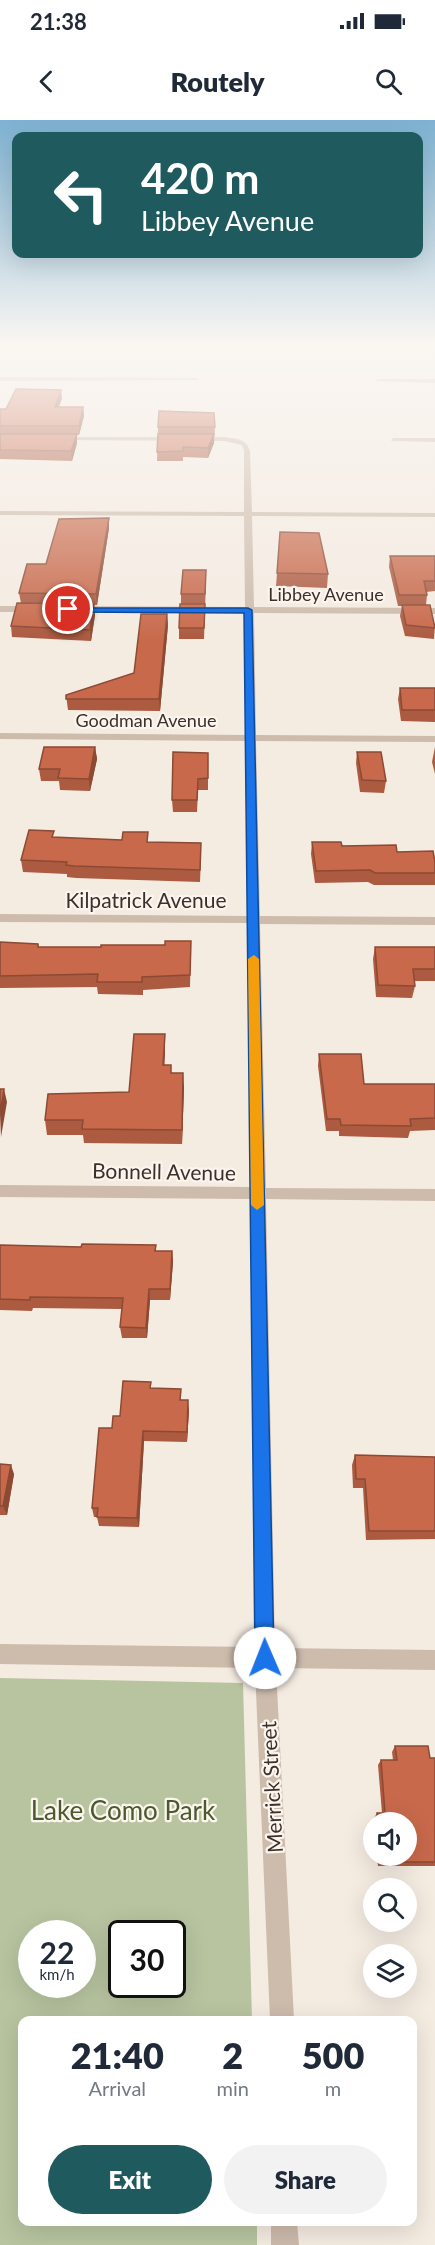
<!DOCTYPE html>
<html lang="en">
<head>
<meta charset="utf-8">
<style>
  :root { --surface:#fff; --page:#f2f2f3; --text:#1f2937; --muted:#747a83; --accent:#1f5a5e }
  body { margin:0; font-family:Lato,sans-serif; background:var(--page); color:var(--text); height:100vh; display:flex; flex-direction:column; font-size:22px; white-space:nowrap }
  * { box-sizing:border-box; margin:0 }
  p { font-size:20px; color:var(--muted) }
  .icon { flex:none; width:33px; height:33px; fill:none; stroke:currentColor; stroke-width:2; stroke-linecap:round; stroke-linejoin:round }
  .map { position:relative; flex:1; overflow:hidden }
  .details { position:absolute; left:18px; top:1896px; width:399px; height:210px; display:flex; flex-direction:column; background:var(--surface); border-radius:12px; box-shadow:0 6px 24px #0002 }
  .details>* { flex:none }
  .hud { position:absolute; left:12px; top:12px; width:411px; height:126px; border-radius:12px; box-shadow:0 6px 24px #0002; background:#1f5a5e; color:#fff; overflow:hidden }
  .tools { position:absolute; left:363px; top:1692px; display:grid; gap:12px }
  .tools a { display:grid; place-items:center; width:54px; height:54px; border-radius:50%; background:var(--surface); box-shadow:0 6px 24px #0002; font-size:30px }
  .speed { position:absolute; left:18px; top:1800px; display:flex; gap:12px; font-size:30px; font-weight:700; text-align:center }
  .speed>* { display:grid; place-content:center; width:78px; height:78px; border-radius:50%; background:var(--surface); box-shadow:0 6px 24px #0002; line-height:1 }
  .speed small { font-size:15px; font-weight:400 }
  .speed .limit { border:3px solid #111; border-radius:9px; background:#fff; color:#111 }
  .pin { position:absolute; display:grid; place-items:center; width:51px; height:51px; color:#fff; margin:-26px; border:3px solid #fff; border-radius:50%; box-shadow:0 2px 6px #0007 }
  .me { position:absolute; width:66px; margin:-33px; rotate:359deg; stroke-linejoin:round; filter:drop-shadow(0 0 4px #0008) }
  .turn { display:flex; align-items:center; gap:21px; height:126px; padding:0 30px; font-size:27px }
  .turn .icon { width:78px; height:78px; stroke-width:2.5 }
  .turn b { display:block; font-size:42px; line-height:51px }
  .eta { display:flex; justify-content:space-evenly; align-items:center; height:102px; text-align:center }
  .eta b { font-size:36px; font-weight:800; line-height:42px }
  .cta { display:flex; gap:12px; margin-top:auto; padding:12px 30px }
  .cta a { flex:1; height:69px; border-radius:36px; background:var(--accent); color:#fff; font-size:24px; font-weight:800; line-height:69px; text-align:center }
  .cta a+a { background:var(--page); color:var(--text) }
  .status { display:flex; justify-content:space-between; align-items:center; height:42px; padding:0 30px; background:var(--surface); direction:ltr }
  .status svg { height:16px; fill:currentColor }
  header { display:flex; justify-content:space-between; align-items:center; height:78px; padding:0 30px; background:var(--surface); font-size:27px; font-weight:800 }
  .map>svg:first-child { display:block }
  .green { fill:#b8c4a0; fill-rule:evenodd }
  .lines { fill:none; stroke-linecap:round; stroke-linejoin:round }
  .minor { fill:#cdbbac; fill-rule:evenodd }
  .wall { fill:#ac5a40 }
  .shaded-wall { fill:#8c4a34 }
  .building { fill:#c8694b; stroke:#8c4a34; stroke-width:1.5 }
  .route { fill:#1a73e8; stroke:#114b97; stroke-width:1.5 }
  .slow { fill:#f59e0b }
  .labels { text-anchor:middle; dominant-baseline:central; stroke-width:4.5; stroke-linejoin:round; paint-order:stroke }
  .far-street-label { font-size:18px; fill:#3b302b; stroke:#fbf5ee }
  .street-label { font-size:21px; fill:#3b302b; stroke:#fbf5ee }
  .near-park-label { font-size:26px; fill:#4a5a2e; stroke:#fbf5ee }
</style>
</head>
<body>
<div class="status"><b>21:38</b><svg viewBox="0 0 49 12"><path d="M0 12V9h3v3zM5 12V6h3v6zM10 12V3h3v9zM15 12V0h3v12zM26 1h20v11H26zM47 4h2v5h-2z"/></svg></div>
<header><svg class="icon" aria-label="back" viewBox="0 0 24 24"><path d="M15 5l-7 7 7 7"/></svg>Routely<svg class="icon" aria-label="search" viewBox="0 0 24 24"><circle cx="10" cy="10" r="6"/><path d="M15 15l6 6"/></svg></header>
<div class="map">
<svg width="435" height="2125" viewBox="0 0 435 2125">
  <rect width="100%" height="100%" fill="#f4ebe1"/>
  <!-- green -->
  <path class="green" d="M 0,1558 L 243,1563 L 252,1900 L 22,1900 L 22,2102 L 257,2102 L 257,2125 L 0,2125 ZM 32,1814 L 82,1814 L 82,1864 L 32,1864 ZM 122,1814 L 172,1814 L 172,1864 L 122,1864 Z"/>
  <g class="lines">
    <!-- minor -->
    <g class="minor">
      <polygon points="0,257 196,258 199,260 0,261"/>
      <polygon points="435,259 435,263 375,261 378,259"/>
      <path d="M 57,317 L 224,317 C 236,319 246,318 250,331 L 252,392 L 435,393 L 435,397 L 252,396 L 254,487 L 435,488 L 435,494 L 254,493 L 256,615 L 435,616 L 435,622 L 256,621 L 260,796 L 435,797 L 435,805 L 260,804 L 266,1068 L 435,1069 L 435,1081 L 266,1079 L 275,1528 L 435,1530 L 435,1550 L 276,1548 L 294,1900 L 270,1900 L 255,1548 L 0,1544 L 0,1524 L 255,1527 L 251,1079 L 0,1077 L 0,1065 L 250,1067 L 248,803 L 0,802 L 0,794 L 248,796 L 246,621 L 0,619 L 0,613 L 246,615 L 245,492 L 75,492 L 71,489 L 75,486 L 245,487 L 244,396 L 0,395 L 0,391 L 244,392 L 244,331 L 242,325 L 224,321 L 55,320 Z"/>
      <polygon points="393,318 435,318 435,322 391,321"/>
      <polygon points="0,486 36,486 40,489 36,492 0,492"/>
      <polygon points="271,2102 297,2102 299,2125 271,2125"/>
    </g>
  </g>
  <!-- wall -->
  <g class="wall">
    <polygon points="62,278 59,287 83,287 84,296 79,315 77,315 77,323 72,341 0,339 0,289 6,289"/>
    <polygon points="158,307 215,307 214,323 208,338 183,337 183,341 157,341"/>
    <polygon points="109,398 109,408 97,485 94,485 95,495 91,521 12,517 11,506 21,483 19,473 46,444"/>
    <polygon points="390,436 435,436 435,471 426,472 427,475 426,485 435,505 434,519 405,516 400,496 402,486 398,486 389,447"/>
    <polygon points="277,453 328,454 327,468 276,466"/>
    <polygon points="206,461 204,519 179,519 179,508 181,484 181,474"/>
    <polygon points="167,494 168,505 160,591 68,590 66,575 134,553"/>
    <polygon points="400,568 435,568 435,602 401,601 398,579"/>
    <polygon points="95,627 97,639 90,671 60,670 59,661 41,661 39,649"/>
    <polygon points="435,627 435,654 432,642"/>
    <polygon points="357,632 386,661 384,673 360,672 356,643"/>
    <polygon points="208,633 208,670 198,670 197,692 173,692 172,680"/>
    <polygon points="55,718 149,722 201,735 200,762 76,758 67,757 67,754 23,752 21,740"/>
    <polygon points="312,722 397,732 435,742 435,765 374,765 368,762 315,763 311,734"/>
    <polygon points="191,821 190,867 143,870 143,875 98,874 97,867 0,868 0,822 38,824 39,827 101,827 165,825"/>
    <polygon points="375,827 435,827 435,861 414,861 415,866 412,878 376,877 373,839"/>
    <polygon points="165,929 164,945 184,967 182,1024 84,1023 83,1015 47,1015 45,1000 129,972"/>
    <polygon points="319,934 364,964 435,964 435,1010 410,1011 408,1018 339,1016 339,1011 326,1011 318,946"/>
    <polygon points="0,1125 81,1127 156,1125 156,1131 172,1131 173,1142 170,1180 150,1180 147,1218 122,1218 120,1207 122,1189 33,1188 32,1191 0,1190"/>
    <polygon points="152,1268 182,1280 189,1290 187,1322 144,1321 139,1407 99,1406 97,1397 94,1397 92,1388 112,1308 120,1296"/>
    <polygon points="355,1335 435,1337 435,1419 366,1420 363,1368 353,1368 352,1345"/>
    <polygon points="0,1344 14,1354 7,1395 0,1395"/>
    <polygon points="395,1626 430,1638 435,1638 435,1746 378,1746 377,1736 406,1736 406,1702 374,1702 374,1698 377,1693 382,1693 378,1645 381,1640 393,1640 392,1632"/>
  </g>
  <!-- shaded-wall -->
  <g class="shaded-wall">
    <polygon points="61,270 62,278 55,296 55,287"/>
    <polygon points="83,287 84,296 79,315 79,306"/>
    <polygon points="77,314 77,323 72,341 71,331"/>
    <polygon points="214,314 214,323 208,338 208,328"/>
    <polygon points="109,398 109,408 97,485 96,474"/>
    <polygon points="94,484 95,495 91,521 90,510"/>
    <polygon points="167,494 168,505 160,591 159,579"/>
    <polygon points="95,627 97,639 90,671 89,659"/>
    <polygon points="165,914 165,929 164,959 163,945"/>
    <polygon points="183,953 184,967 182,1024 182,1010"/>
    <polygon points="4,969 7,982 1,1017 0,994"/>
    <polygon points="172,1131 173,1142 170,1180 170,1169"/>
    <polygon points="149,1169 150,1180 147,1218 146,1208"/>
    <polygon points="188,1280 189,1290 187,1322 187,1312"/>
    <polygon points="143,1311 144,1321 139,1407 137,1398"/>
    <polygon points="11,1345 14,1354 7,1395 3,1386"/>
  </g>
  <!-- building -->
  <g class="building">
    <polygon points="16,269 61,270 55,287 83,287 79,306 0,306 0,289 6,289"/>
    <polygon points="159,291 214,293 215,307 158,307"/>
    <polygon points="0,314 77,314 71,331 0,330"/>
    <polygon points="158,314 214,314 208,328 183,327 183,331 157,332"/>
    <polygon points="109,398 96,474 19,473 27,444 46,444 59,399"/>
    <polygon points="280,412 319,413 328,454 277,453"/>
    <polygon points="390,436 435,436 435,461 424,461 427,475 399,475"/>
    <polygon points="183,450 206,450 205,474 181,474"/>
    <polygon points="17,483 94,484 90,510 11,506"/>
    <polygon points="180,484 205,484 204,508 179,508"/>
    <polygon points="402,485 430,485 435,508 406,505"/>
    <polygon points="141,494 167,494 159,579 66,579 66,575 134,553"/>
    <polygon points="400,568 435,568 435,590 402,590"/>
    <polygon points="44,627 95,627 89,659 58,658 60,649 39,649"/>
    <polygon points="173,632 208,633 208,658 198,659 197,680 172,680"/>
    <polygon points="357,632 381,632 386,661 362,660"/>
    <polygon points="29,710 54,711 52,717 122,720 123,712 148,712 147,722 201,723 200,750 74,746 66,745 67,742 21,740"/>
    <polygon points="312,722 341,722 342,726 396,725 397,732 433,731 435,742 435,753 375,753 370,750 316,751"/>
    <polygon points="165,821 191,821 190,855 142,857 142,862 97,862 98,854 0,856 0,822 38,824 38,827 101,827 101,825 165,825"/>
    <polygon points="375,827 435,827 435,849 413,849 415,866 378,865"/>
    <polygon points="134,914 165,914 163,945 171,945 171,953 183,953 182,1010 82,1009 83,1000 45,1000 48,974 129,972"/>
    <polygon points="319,934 361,934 364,964 435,964 435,998 410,999 411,1006 341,1005 340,999 327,999"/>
    <polygon points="0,969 4,969 0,994"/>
    <polygon points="82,1124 156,1125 155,1131 172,1131 170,1169 149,1169 146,1208 120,1207 123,1178 30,1177 30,1180 0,1179 0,1125 81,1127"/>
    <polygon points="123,1261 151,1262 150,1268 181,1269 180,1280 188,1280 187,1312 143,1311 137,1398 97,1397 98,1388 92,1388 99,1308 112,1308 113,1296 120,1296"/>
    <polygon points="355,1335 435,1337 435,1411 369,1411 365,1359 356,1359"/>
    <polygon points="0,1344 11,1345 3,1386 0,1386"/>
    <polygon points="395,1626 428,1626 430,1638 435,1638 435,1742 381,1742 381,1736 406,1736 406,1702 378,1702 377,1693 385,1693 381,1640 397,1640"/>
  </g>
  <!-- sky -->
  <linearGradient id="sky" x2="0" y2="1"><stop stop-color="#7eb2d2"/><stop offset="0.43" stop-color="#faf6f2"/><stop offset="1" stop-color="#faf6f2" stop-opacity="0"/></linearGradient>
  <rect width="435" height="521" fill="url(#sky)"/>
  <!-- route -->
  <polygon class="route" points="65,488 248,488 252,490 274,1538 271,1545 265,1547 258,1545 255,1538 244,493 68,492"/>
  <!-- slow -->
  <polygon class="slow" points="254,835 259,839 264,1085 257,1090 251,1085 248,839"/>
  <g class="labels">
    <!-- far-street labels -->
    <g class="far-street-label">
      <text x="326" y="474">Libbey Avenue</text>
      <text x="146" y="600">Goodman Avenue</text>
    </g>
    <!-- street labels -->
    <g class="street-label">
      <text x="146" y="779">Kilpatrick Avenue</text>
      <text transform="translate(164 1051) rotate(1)">Bonnell Avenue</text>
      <text transform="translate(271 1667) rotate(-93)">Merrick Street</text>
    </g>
    <!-- near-park labels -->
    <g class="near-park-label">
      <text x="123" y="1690">Lake Como Park</text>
    </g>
  </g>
</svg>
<div class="tools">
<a><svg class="icon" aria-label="sound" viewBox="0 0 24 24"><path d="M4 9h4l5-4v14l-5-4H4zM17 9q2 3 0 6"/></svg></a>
<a><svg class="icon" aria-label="search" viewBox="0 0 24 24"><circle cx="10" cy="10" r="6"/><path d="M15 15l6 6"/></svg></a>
<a><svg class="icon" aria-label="layers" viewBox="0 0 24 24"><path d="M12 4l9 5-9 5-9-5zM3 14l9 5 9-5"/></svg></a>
</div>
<div class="speed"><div>22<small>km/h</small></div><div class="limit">30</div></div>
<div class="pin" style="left:68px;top:489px;background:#d93025"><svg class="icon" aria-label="arrive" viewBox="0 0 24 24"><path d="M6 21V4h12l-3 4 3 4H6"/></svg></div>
<svg class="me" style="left:265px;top:1538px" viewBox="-20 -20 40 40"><circle r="19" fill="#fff"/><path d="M0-13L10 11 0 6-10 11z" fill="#1a73e8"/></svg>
<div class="hud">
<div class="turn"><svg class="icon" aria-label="left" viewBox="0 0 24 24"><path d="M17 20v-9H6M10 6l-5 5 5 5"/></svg><div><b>420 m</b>Libbey Avenue</div></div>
</div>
<section class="details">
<div class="eta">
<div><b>21:40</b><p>Arrival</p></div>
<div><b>2</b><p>min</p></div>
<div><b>500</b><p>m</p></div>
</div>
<div class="cta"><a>Exit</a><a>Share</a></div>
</section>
</div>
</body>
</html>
